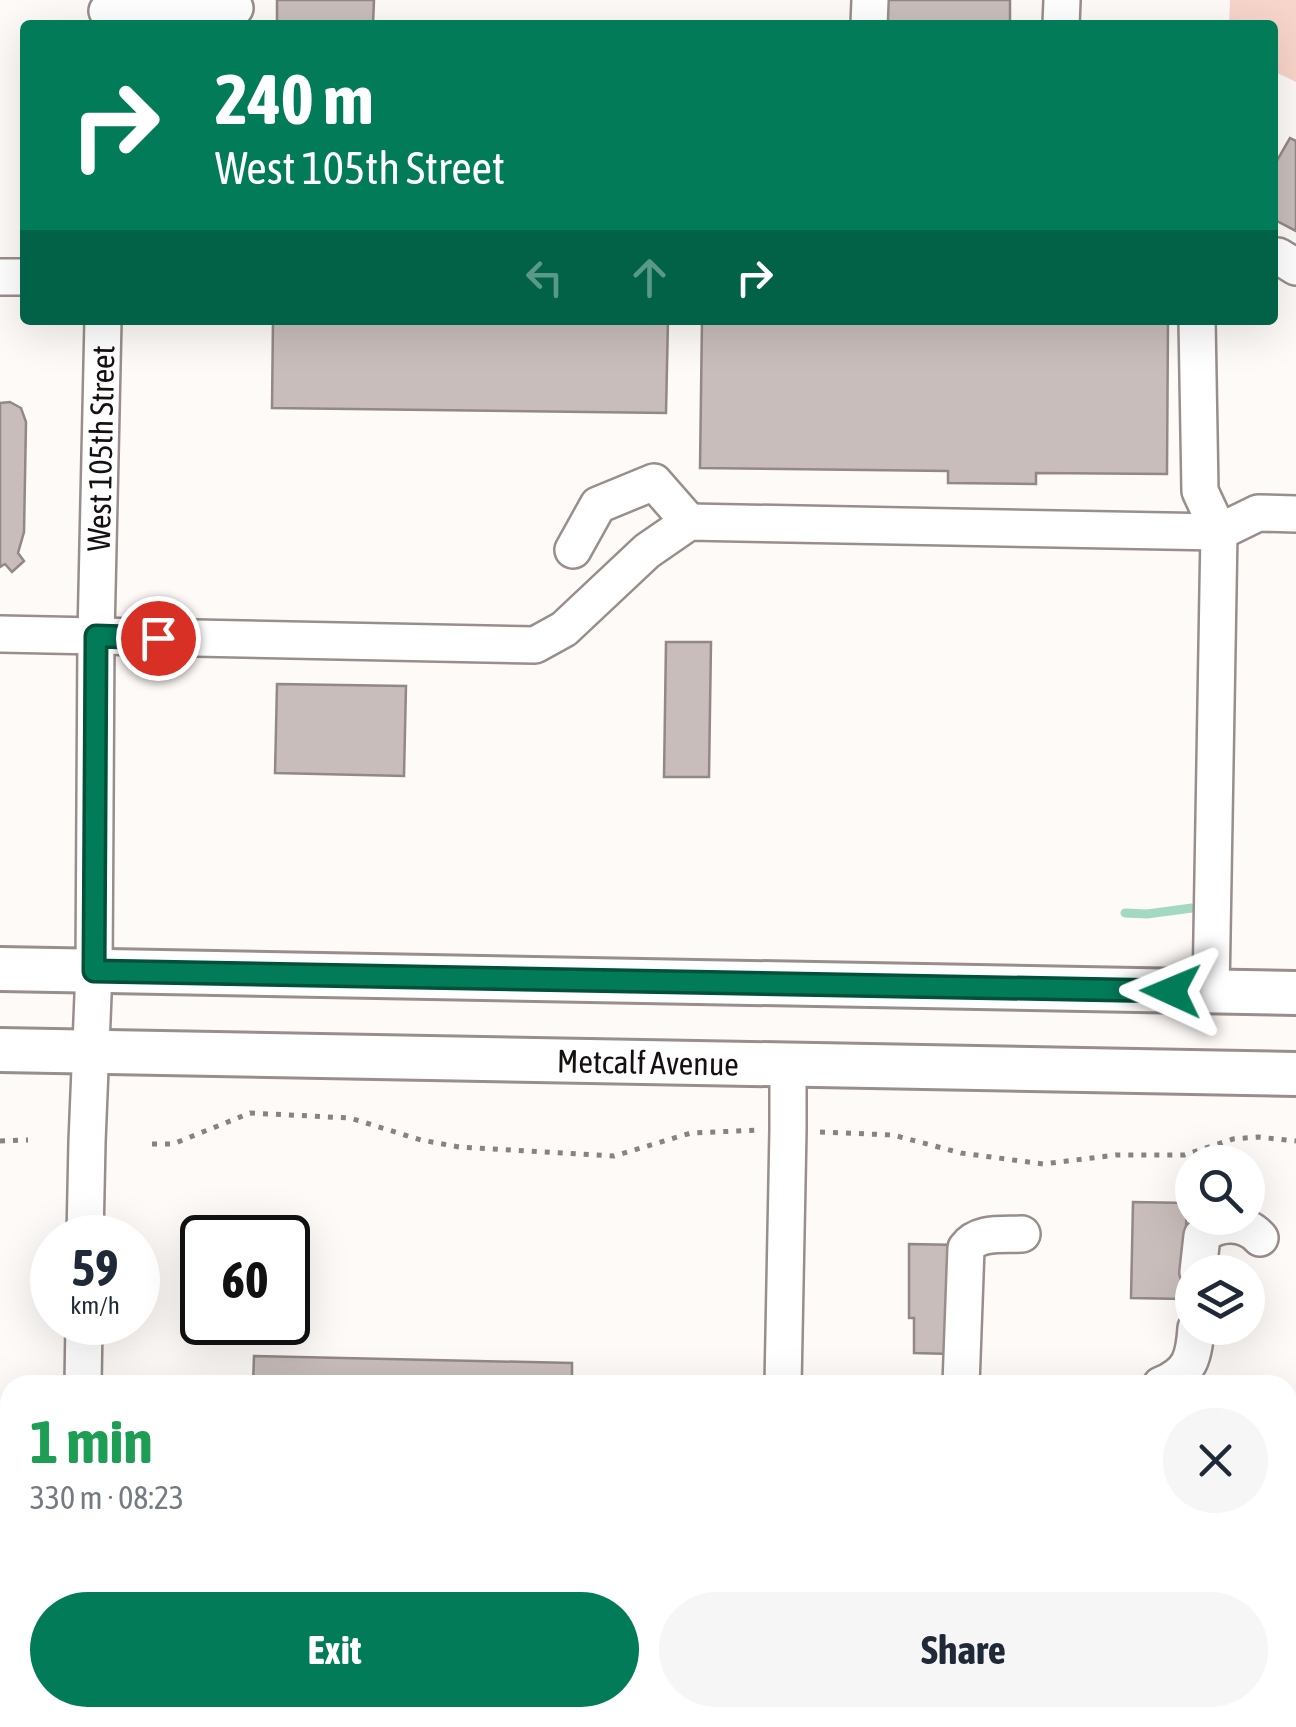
<!DOCTYPE html>
<html lang="en">
<head>
<meta charset="utf-8">
<style>
  :root { --surface:#fff; --page:#f6f6f7; --text:#1f2937; --muted:#747a83; --accent:#027b59 }
  body { margin:0; font-family:"Asap Condensed",sans-serif; background:var(--page); color:var(--text); height:100vh; display:flex; flex-direction:column; font-size:38px; white-space:nowrap }
  * { box-sizing:border-box; margin:0 }
  p { font-size:32px; color:var(--muted) }
  .icon { flex:none; width:55px; height:55px; fill:none; stroke:currentColor; stroke-width:2; stroke-linecap:round; stroke-linejoin:round }
  .map { position:relative; flex:1; overflow:hidden }
  .drawer { position:absolute; left:0px; top:1375px; width:1298px; height:352px; display:flex; flex-direction:column; background:var(--surface); border-radius:30px 30px 0 0; box-shadow:0 10px 40px #0002 }
  .drawer>* { flex:none }
  .banner { position:absolute; left:20px; top:20px; width:1258px; height:305px; border-radius:10px; box-shadow:0 10px 40px #0002; background:#027b59; color:#fff; overflow:hidden }
  .fabs { position:absolute; left:1175px; top:1145px; display:grid; gap:20px }
  .fabs a { display:grid; place-items:center; width:90px; height:90px; border-radius:50%; background:var(--surface); box-shadow:0 10px 40px #0002; font-size:50px }
  .speed { position:absolute; left:30px; top:1215px; display:flex; gap:20px; font-size:50px; font-weight:700; text-align:center }
  .speed>* { display:grid; place-content:center; width:130px; height:130px; border-radius:50%; background:var(--surface); box-shadow:0 10px 40px #0002; line-height:1 }
  .speed small { font-size:25px; font-weight:400 }
  .speed .limit { border:5px solid #111; border-radius:15px; background:#fff; color:#111 }
  .pin { position:absolute; display:grid; place-items:center; width:85px; height:85px; color:#fff; margin:-42px; border:5px solid #fff; border-radius:50%; box-shadow:0 2px 10px #0007 }
  .me { position:absolute; width:110px; margin:-55px; rotate:271deg; stroke-linejoin:round; filter:drop-shadow(0 0 8px #0008) }
  .turn { display:flex; align-items:center; gap:35px; height:210px; padding:0 30px; font-size:45px }
  .turn .icon { width:130px; height:130px; stroke-width:2.5 }
  .turn b { display:block; font-size:70px; line-height:85px }
  .lanes { display:flex; align-items:center; height:95px; padding:0 30px; background:#0003; justify-content:center; gap:50px; direction:ltr }
  .lanes .off { opacity:.35 }
  .round { display:grid; place-items:center; flex:none; width:105px; height:105px; border-radius:52px; background:var(--page) }
  .overview { display:flex; align-items:center; justify-content:space-between; height:170px; padding:0 30px }
  h1 { font-size:60px; font-weight:700; line-height:75px; color:#1e9e55 }
  .action { display:flex; gap:20px; margin-top:auto; padding:20px 30px }
  .action a { flex:1; height:115px; border-radius:60px; background:var(--accent); color:#fff; font-size:40px; font-weight:700; line-height:115px; text-align:center }
  .action a+a { background:var(--page); color:var(--text) }
  .map>svg:first-child { display:block }
  .green { fill:#f8d5cb }
  .lines { fill:none; stroke-linecap:round; stroke-linejoin:round }
  .stream { stroke:#a4d9c1; stroke-width:9 }
  .building { fill:#c8bdba; stroke:#928885; stroke-width:2.5 }
  .minor-casing { stroke:#988e8b; stroke-width:40 }
  .major-casing { stroke:#988e8b; stroke-width:48 }
  .path { stroke:#878382; stroke-width:5; stroke-dasharray:5 8; stroke-linecap:butt }
  .minor { stroke:#fff; stroke-width:35 }
  .major { stroke:#fff; stroke-width:42 }
  .route-casing { stroke:#01503a; stroke-width:25 }
  .route { stroke:#027b59; stroke-width:18 }
  .labels { text-anchor:middle; dominant-baseline:central; stroke-width:8; stroke-linejoin:round; paint-order:stroke }
  .street-label { font-size:32px; fill:#151110; stroke:#fff }
</style>
</head>
<body>
<div class="map">
<svg width="1296" height="1727" viewBox="0 0 1296 1727">
  <rect width="100%" height="100%" fill="#fefaf8"/>
  <!-- green -->
  <polygon class="green" points="1230,0 1296,0 1296,82 1273,71 1272,25 1229,25"/>
  <g class="lines">
    <!-- stream -->
    <polyline class="stream" points="1125,913 1147,914 1192,908"/>
  </g>
  <!-- building -->
  <g class="building">
    <polygon points="277,0 374,0 373,25 277,25"/>
    <rect x="887" y="0" width="123" height="25"/>
    <polygon points="1290,138 1296,141 1296,231 1275,220 1275,164"/>
    <polygon points="273,320 668,320 666,413 272,408"/>
    <polygon points="702,320 1168,320 1167,474 1036,473 1036,484 948,483 948,471 700,468"/>
    <polygon points="10,402 21,408 26,422 24,532 18,553 24,561 12,572 5,564 0,567 0,403"/>
    <polygon points="666,642 711,642 709,777 664,777"/>
    <polygon points="277,684 406,686 404,776 275,773"/>
    <polygon points="1133,1202 1187,1203 1183,1299 1131,1298"/>
    <polygon points="909,1244 960,1245 952,1354 914,1353 914,1318 909,1318"/>
    <polygon points="254,1356 572,1363 572,1385 253,1385"/>
    <rect x="249" y="1718" width="318" height="9"/>
    <polygon points="799,1718 1062,1718 1061,1727 798,1727"/>
    <rect x="1071" y="1718" width="225" height="9"/>
  </g>
  <g class="lines">
    <!-- minor casing -->
    <g class="minor-casing">
      <g id="minor">
        <polyline points="107,11 235,8"/>
        <polyline points="869,25 870,0"/>
        <polyline points="1061,25 1062,0"/>
        <polyline points="1272,256 1278,256 1296,267"/>
        <polyline points="0,277 25,277"/>
        <polyline points="1197,320 1200,491 1219,532 1211,992"/>
        <polyline points="573,550 598,505 654,482 689,522"/>
        <polyline points="0,634 535,645 564,629 647,551 689,522 1219,532 1258,513 1296,514"/>
        <path id="s1" d="M 85,1238 L 87,1142 L 94,971 L 96,636 L 103,320"/>
        <path d="M 1198,1272 L 1202,1236 C 1218,1221 1245,1221 1260,1238"/>
        <polyline points="83,1385 84,1322"/>
        <polyline points="783,1385 788,1130 788,1064"/>
        <path d="M 961,1385 L 966,1248 C 978,1231 1002,1235 1022,1234"/>
        <path d="M 1161,1385 C 1190,1373 1194,1358 1196,1328"/>
        <polyline points="0,1642 10,1642"/>
        <polyline points="1288,1668 1296,1668"/>
        <polyline points="79,1727 79,1718"/>
        <polyline points="766,1727 768,1718"/>
      </g>
    </g>
    <!-- major casing -->
    <g class="major-casing">
      <g id="major">
        <polyline points="0,969 1296,993"/>
        <path id="s2" d="M 0,1050 L 1296,1074"/>
      </g>
    </g>
    <!-- path -->
    <g class="path">
      <polyline points="820,1132 893,1135 961,1153 1043,1164 1116,1155 1184,1155 1233,1139 1258,1137 1296,1141"/>
      <polyline points="0,1141 28,1140"/>
      <polyline points="152,1144 173,1144 250,1113 350,1118 421,1140 459,1147 614,1156 691,1133 760,1130"/>
    </g>
    <!-- minor -->
    <use href="#minor" class="minor"/>
    <!-- major -->
    <use href="#major" class="major"/>
  </g>
  <g class="lines">
    <!-- route casing -->
    <g class="route-casing">
      <polyline id="route" points="158,638 96,636 94,971 1171,991"/>
    </g>
    <!-- route -->
    <use href="#route" class="route"/>
  </g>
  <g class="labels">
    <!-- street labels -->
    <g class="street-label">
      <text stroke="none"><textPath href="#s1" startOffset="790">West 105th Street</textPath></text>
      <text stroke="none"><textPath href="#s2" startOffset="648">Metcalf Avenue</textPath></text>
    </g>
  </g>
</svg>
<div class="fabs">
<a><svg class="icon" aria-label="search" viewBox="0 0 24 24"><circle cx="10" cy="10" r="6"/><path d="M15 15l6 6"/></svg></a>
<a><svg class="icon" aria-label="layers" viewBox="0 0 24 24"><path d="M12 4l9 5-9 5-9-5zM3 14l9 5 9-5"/></svg></a>
</div>
<div class="speed"><div>59<small>km/h</small></div><div class="limit">60</div></div>
<div class="pin" style="left:158px;top:638px;background:#d93025"><svg class="icon" aria-label="arrive" viewBox="0 0 24 24"><path d="M6 21V4h12l-3 4 3 4H6"/></svg></div>
<svg class="me" style="left:1171px;top:991px" viewBox="-20 -20 40 40"><path d="M0-17L14 15 0 8-14 15z" fill="#027b59" stroke="#fff" stroke-width="4"/></svg>
<div class="banner">
<div class="turn"><svg class="icon" aria-label="right" viewBox="0 0 24 24"><path d="M7 20v-9h11M14 6l5 5-5 5"/></svg><div><b>240 m</b>West 105th Street</div></div>
<div class="lanes"><svg class="icon off" aria-label="left" viewBox="0 0 24 24"><path d="M17 20v-9H6M10 6l-5 5 5 5"/></svg><svg class="icon off" aria-label="ahead" viewBox="0 0 24 24"><path d="M12 20V5M6 11l6-6 6 6"/></svg><svg class="icon" aria-label="right" viewBox="0 0 24 24"><path d="M7 20v-9h11M14 6l5 5-5 5"/></svg></div>
</div>
<section class="drawer">
<div class="overview"><div><h1>1 min</h1><p>330 m · 08:23</p></div><a class="round"><svg class="icon" aria-label="close" viewBox="0 0 24 24"><path d="M6 6l12 12M18 6L6 18"/></svg></a></div>
<div class="action"><a>Exit</a><a>Share</a></div>
</section>
</div>
</body>
</html>
